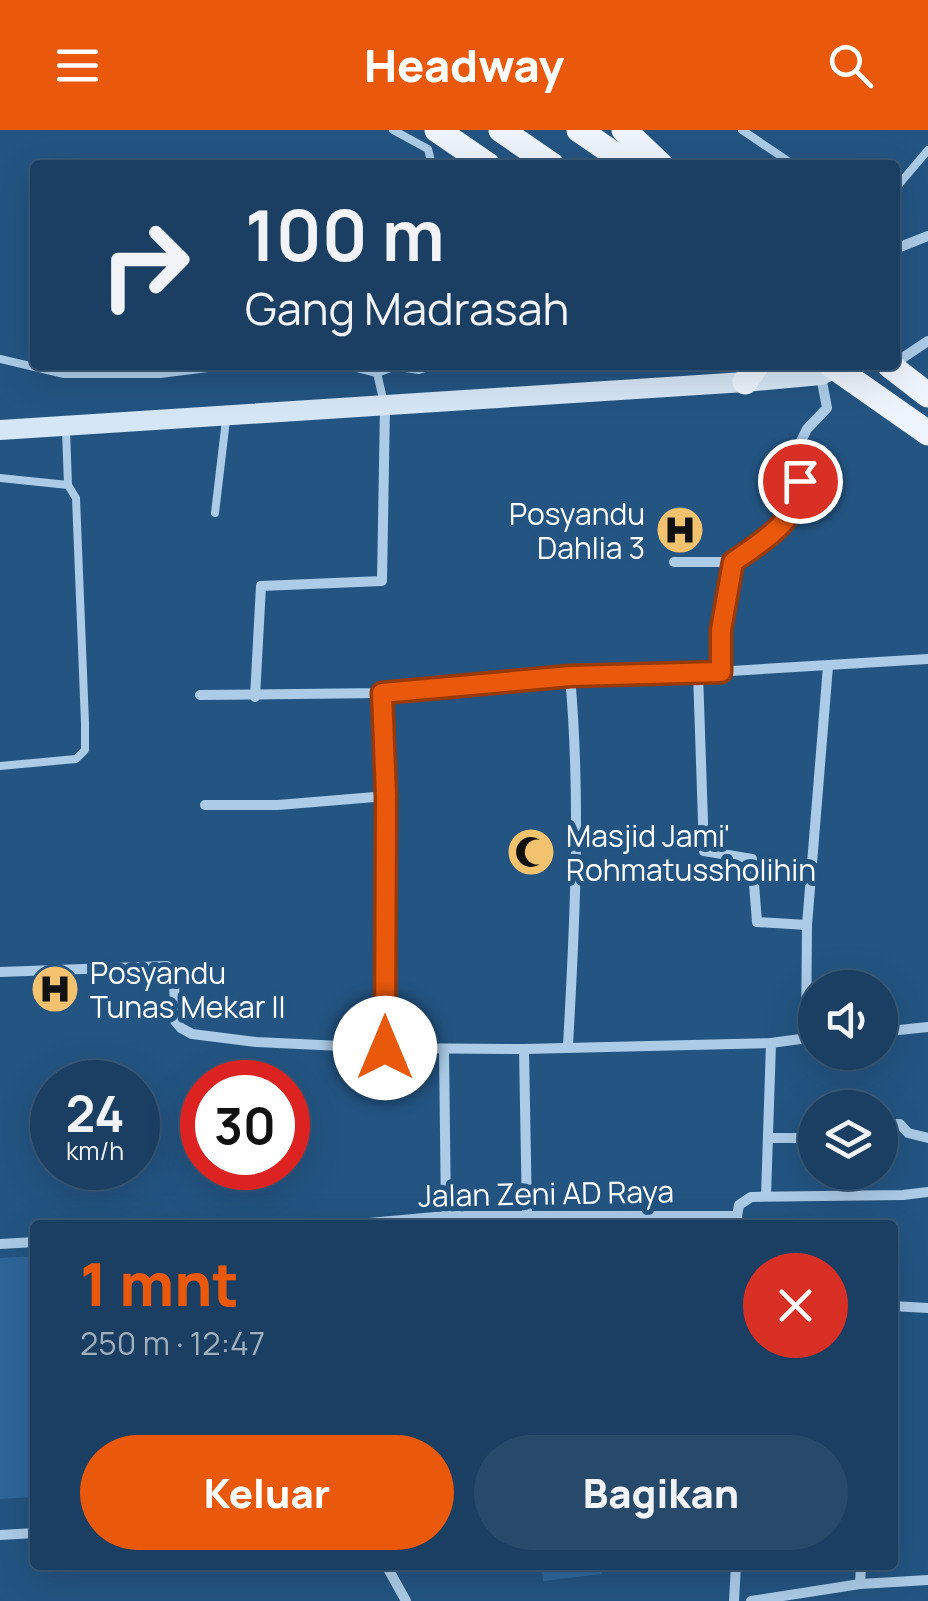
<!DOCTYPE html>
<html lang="id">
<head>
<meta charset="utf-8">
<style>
  :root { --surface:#1a3f62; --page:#274a6b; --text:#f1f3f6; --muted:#9fafbe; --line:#385877; --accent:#ea580c }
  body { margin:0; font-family:Manrope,sans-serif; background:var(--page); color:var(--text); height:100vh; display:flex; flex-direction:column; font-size:38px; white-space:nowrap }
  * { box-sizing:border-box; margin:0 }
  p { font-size:32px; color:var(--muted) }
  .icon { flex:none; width:55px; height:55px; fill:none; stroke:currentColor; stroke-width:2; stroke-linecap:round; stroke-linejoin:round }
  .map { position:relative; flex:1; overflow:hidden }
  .drawer { position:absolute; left:30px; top:1090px; width:868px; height:350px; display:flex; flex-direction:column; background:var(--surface); border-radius:10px; box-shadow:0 10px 40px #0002,0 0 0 2px var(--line) }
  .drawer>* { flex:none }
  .guide { position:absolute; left:30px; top:30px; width:870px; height:210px; border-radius:10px; box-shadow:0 10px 40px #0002,0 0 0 2px var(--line); background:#1a3f62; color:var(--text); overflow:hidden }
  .controls { position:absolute; left:798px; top:840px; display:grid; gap:20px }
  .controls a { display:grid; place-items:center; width:100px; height:100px; border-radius:50%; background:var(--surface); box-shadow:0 10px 40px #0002,0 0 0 2px var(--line); font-size:50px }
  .speed { position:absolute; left:30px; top:930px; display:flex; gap:20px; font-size:50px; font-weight:700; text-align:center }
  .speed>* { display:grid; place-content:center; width:130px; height:130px; border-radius:50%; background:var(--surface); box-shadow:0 10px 40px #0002,0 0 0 2px var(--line); line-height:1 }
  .speed small { font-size:25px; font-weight:400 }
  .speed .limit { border:15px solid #d22; background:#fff; color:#111 }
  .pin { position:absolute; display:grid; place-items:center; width:85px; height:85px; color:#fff; margin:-42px; border:5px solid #fff; border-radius:50%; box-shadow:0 2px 10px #0007 }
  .me { position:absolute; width:110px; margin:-55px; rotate:0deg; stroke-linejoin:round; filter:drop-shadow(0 0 8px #0008) }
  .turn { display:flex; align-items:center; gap:35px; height:210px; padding:0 50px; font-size:45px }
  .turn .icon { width:130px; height:130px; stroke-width:2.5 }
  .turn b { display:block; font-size:70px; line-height:85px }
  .round { display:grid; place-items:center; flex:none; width:105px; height:105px; border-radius:52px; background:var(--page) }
  .headline { display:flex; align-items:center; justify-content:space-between; height:170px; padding:0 50px }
  h1 { font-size:60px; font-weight:800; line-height:75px; color:var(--accent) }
  .primary-button { display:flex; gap:20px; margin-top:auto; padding:20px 50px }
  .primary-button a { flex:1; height:115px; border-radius:60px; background:var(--accent); color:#fff; font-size:40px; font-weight:800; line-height:115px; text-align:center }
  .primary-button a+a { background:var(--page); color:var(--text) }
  header { display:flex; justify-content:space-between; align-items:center; height:130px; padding:0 50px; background:var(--accent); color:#fff; font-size:45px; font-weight:800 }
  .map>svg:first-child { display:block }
  .green { fill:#2e669a }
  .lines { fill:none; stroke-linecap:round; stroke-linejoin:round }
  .lane { stroke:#abcbe7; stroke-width:8 }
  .street { stroke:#abcbe7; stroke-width:10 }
  .secondary { stroke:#d5e6f6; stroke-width:20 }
  .primary { stroke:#edf4fd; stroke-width:25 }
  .route-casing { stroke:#983908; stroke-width:25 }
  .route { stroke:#ea580c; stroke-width:18 }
  .labels { text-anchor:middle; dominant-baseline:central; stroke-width:10; stroke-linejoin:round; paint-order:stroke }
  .poi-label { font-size:30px; fill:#fff; stroke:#235482; text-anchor:start }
  .street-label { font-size:30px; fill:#fff; stroke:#235482 }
</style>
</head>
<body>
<header><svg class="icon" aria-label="menu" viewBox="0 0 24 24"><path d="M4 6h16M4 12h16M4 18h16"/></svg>Headway<svg class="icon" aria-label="search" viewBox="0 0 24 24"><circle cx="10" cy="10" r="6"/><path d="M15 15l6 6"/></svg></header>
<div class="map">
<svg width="928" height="1471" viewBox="0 0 928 1471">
  <rect width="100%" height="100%" fill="#235482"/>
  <!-- green -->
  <g class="green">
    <polygon points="35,1126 35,1367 0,1369 0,1128"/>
    <polygon points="541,1435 601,1435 602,1444 543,1451"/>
  </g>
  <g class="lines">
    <!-- lane -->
    <g class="lane">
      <polyline points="393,0 428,19 432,35"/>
      <polyline points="742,0 794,35"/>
      <polyline points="895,59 928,20"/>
      <polyline points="0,229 64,244 160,244 232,235"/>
      <polyline points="345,235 377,243 399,235"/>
      <polyline points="398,237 419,240 434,235"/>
      <polyline points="377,243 384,273"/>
      <polyline points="66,300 68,355"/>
      <polyline points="0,348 68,355 76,368 85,593 85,620 76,629 0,636"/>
      <polyline points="215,383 226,290"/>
    </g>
    <!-- street -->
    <g class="street">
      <polyline points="895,119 928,106"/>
      <polyline points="895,233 928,211"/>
      <polyline points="674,432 733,432"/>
      <polyline points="721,541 721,500 733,432 791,386 799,368 798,317 807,299 827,278 821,246"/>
      <polyline points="698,543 704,721 752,729 757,792 807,795"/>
      <polyline points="382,563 387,666 385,918"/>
      <polyline points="200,565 382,563 570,546 698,543 928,529"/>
      <polyline points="255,567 261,456 382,451 385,276"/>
      <polyline points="205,675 278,675 387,666"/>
      <polyline points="0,842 167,836 174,843 175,891 181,898 192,904 256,912 385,918 524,919 771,913 815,907"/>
      <polyline points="880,902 928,897"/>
      <polyline points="806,907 807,795 828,536"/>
      <path d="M 568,915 C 575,792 581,670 570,546"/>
      <polyline points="444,919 446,1086"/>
      <polyline points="524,919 527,1086"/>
      <polyline points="880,994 900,994 908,1003 928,1008"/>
      <polyline points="769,1008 809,1008 815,999"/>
      <polyline points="766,1066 771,913"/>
      <polyline points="737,1086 739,1075 751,1067 903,1065 928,1062"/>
      <polyline points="347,1095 446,1086 737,1086 739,1095"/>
      <polyline points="0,1114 35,1112"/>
      <polyline points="892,1176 928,1178"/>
      <polyline points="0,1405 35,1403"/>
      <polyline points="386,1435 406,1471"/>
      <polyline points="860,1454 861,1435"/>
      <polyline points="734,1471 736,1435"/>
      <polyline points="751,1471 860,1454 928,1450"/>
    </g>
    <!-- secondary -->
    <polyline class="secondary" points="0,300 745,252 821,245 836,238"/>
    <!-- primary -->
    <g class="primary">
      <polyline points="437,0 488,35"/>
      <polyline points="501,0 552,35"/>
      <polyline points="579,0 630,35"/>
      <polyline points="624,0 661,35"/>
      <polyline points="831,235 928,303"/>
      <polyline points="889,235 928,265"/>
      <polyline points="745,252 757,235"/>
    </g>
  </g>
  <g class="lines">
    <!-- route casing -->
    <g class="route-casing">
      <path id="route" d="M 385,918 L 386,666 L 382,563 L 570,546 L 721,542 L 721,500 L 733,432 C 764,410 798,392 800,351"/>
    </g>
    <!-- route -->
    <use href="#route" class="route"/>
  </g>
  <!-- icons -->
  <defs>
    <g id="hospital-disc" transform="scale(2.5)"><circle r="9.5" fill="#f2c26e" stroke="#235482"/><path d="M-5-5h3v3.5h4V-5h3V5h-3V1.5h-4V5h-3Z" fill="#111"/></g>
    <g id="mosque-disc" transform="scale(2.5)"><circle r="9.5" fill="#f2c26e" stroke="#235482"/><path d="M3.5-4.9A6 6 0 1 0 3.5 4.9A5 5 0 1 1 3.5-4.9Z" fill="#111"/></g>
  </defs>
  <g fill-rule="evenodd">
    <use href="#hospital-disc" x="680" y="400"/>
    <use href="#mosque-disc" x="531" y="722"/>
    <use href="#hospital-disc" x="55" y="859"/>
  </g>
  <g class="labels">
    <!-- poi labels -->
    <g class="poi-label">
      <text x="645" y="383" text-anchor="end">Posyandu<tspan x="645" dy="34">Dahlia 3</tspan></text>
      <text x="566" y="705">Masjid Jami'<tspan x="566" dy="34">Rohmatussholihin</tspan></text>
      <text x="90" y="842">Posyandu<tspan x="90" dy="34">Tunas Mekar II</tspan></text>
    </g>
    <!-- street labels -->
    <g class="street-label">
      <text transform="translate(546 1063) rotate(-1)">Jalan Zeni AD Raya</text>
    </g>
  </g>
</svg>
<div class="controls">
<a><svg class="icon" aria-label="sound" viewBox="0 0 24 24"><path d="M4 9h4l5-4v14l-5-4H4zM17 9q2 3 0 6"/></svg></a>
<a><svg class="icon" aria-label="layers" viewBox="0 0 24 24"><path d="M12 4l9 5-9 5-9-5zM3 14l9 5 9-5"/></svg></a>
</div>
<div class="speed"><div>24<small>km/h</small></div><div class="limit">30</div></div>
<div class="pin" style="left:800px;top:351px;background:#d93025"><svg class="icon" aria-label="arrive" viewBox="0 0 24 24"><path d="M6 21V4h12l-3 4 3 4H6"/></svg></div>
<svg class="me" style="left:385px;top:918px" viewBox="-20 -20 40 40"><circle r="19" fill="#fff"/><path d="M0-13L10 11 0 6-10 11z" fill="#ea580c"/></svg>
<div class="guide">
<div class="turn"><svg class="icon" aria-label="right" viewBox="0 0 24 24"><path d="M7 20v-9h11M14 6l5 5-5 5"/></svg><div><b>100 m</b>Gang Madrasah</div></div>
</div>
<section class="drawer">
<div class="headline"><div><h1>1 mnt</h1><p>250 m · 12:47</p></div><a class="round" style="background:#d93025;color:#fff"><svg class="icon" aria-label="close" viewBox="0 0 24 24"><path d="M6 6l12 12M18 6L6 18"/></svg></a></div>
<div class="primary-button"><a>Keluar</a><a>Bagikan</a></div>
</section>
</div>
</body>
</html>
